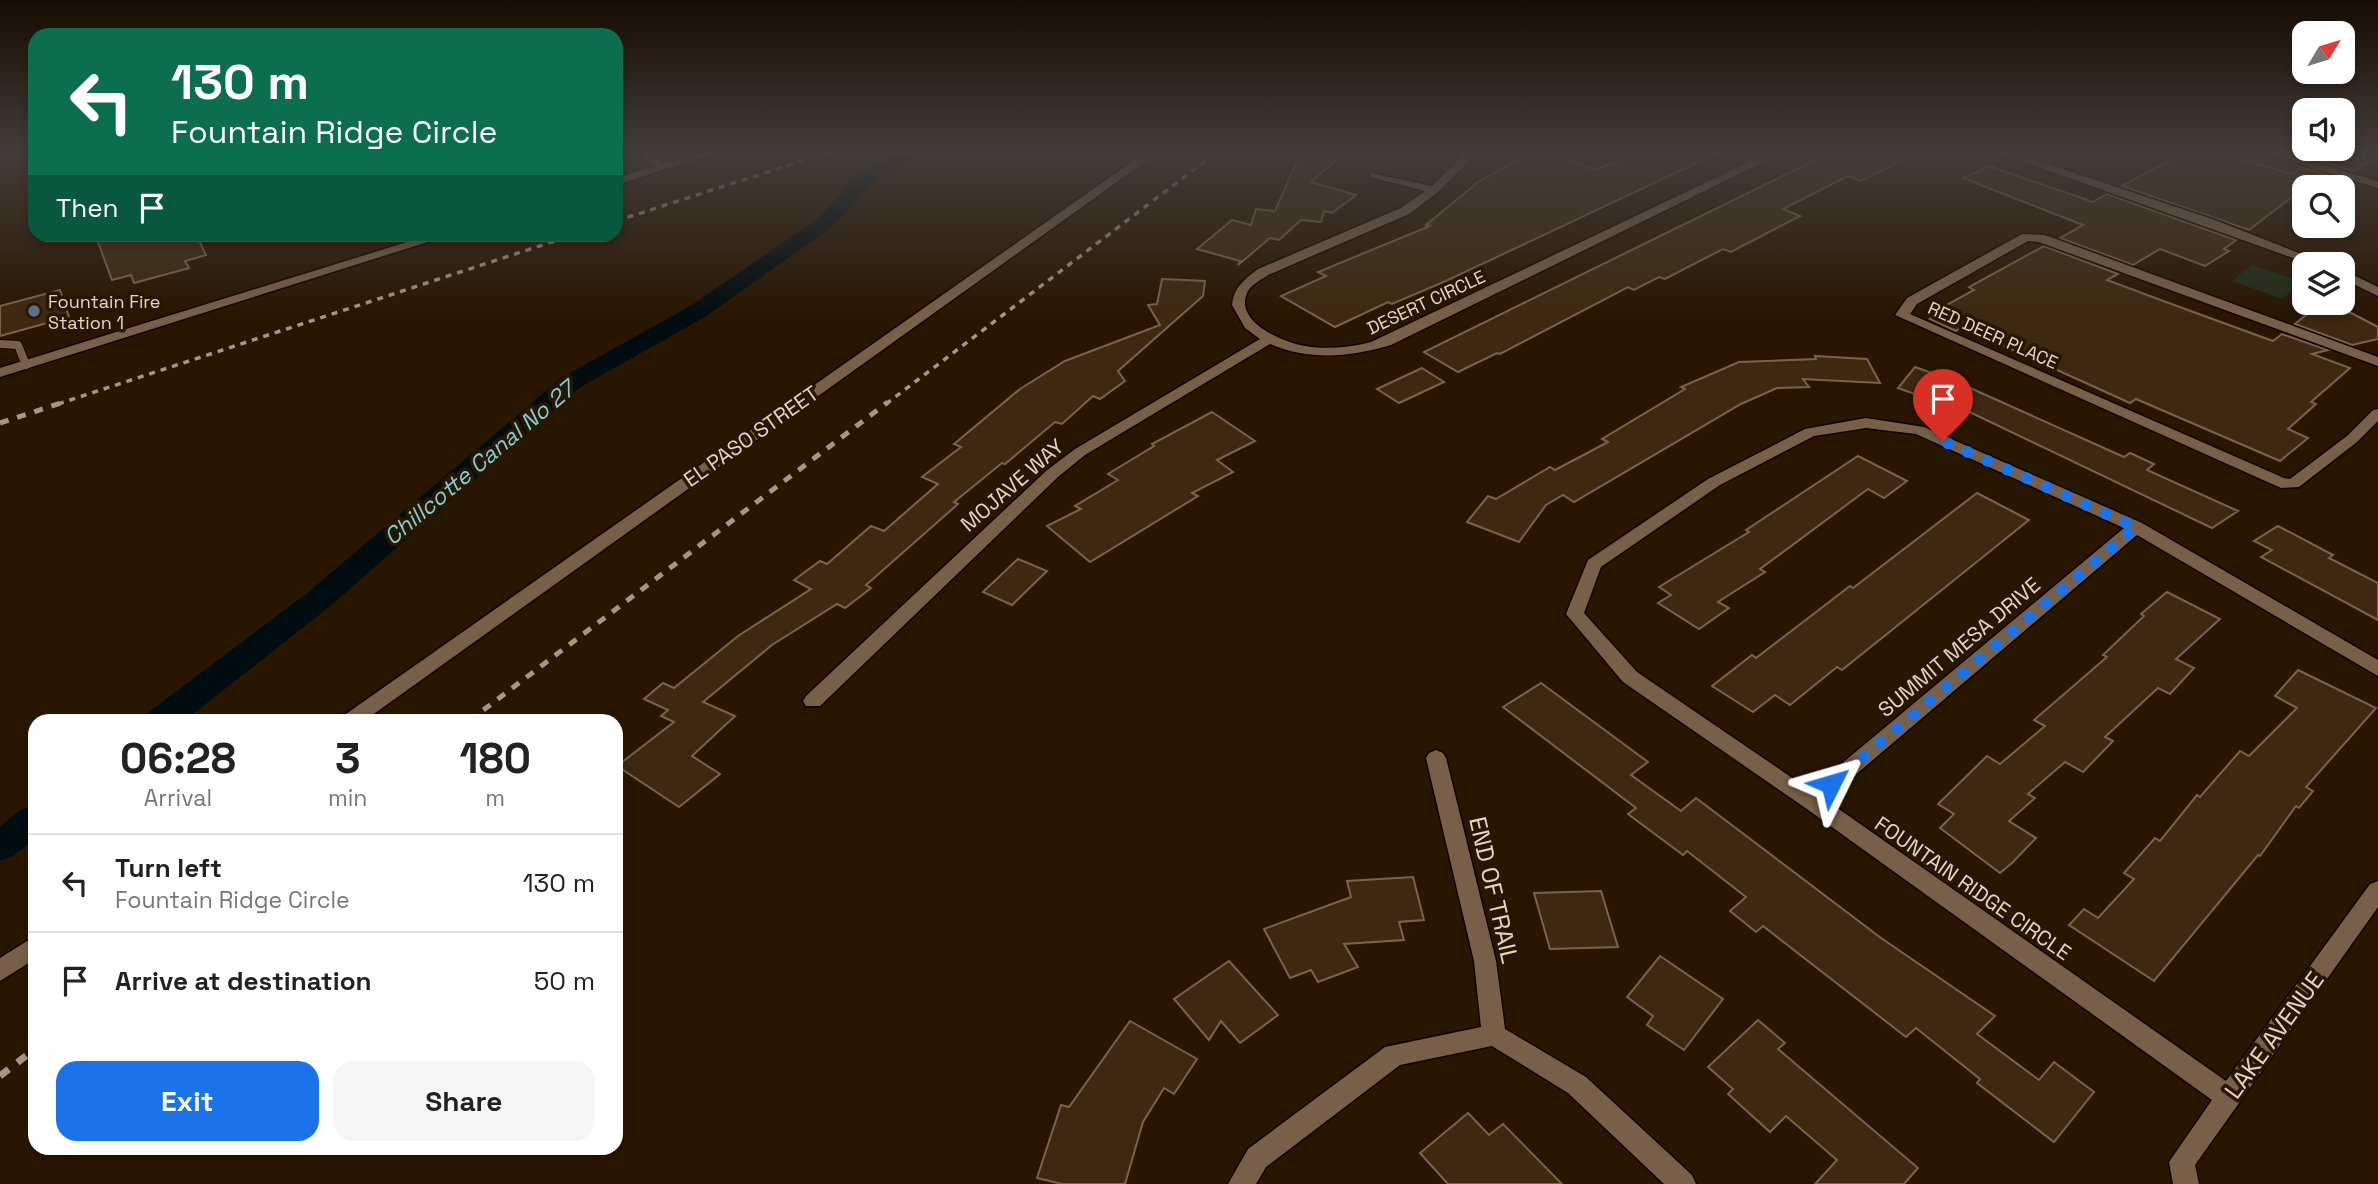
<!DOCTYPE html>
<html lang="en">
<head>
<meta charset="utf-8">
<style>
  :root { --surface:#fff; --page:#f6f6f6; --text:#222; --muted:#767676; --line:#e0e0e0; --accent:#1a73e8 }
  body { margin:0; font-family:"Space Grotesk",sans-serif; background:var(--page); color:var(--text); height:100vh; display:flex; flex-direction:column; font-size:26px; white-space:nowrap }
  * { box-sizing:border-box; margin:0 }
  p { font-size:23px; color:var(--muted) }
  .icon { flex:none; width:38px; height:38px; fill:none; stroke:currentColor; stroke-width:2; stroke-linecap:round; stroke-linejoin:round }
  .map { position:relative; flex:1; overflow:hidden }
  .details { position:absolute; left:28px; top:714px; width:595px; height:441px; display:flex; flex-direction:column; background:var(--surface); border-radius:21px; box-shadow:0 4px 10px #0003 }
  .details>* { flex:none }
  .hud { position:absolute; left:28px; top:28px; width:595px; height:214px; border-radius:21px; box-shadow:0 4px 10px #0003; background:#0b6e4f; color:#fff; overflow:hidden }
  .needle { width:46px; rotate:52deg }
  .tools { position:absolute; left:2292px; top:21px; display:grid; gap:14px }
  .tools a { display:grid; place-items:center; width:63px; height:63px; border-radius:14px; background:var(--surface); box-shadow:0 4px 10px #0003; font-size:35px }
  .pin { position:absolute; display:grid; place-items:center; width:60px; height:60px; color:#fff; margin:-72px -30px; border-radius:50% 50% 50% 0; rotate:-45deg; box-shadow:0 0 7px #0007 }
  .pin .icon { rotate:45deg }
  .me { position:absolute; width:77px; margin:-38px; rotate:50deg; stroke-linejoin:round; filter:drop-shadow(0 0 5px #0008) }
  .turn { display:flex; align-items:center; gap:24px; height:147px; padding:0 28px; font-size:32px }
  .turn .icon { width:91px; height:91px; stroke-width:2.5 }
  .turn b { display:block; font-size:49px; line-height:60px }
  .then { display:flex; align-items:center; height:66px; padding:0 28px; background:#0003; gap:14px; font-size:26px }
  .eta { display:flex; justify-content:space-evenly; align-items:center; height:119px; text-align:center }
  .eta b { font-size:42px; font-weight:600; line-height:49px }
  .primary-button { display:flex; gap:14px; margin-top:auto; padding:14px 28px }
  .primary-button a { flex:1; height:80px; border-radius:21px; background:var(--accent); color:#fff; font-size:28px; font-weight:600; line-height:80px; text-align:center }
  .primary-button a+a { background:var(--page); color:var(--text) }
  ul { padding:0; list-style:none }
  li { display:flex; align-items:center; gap:21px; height:98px; padding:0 28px; border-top:2px solid var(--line) }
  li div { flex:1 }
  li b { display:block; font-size:26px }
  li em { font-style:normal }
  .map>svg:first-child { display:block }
  .green { fill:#212c18 }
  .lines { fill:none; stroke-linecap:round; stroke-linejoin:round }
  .canal { fill:#000d10; fill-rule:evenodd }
  .building { fill:#3d2911; stroke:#7b634b; stroke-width:2 }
  .lane-casing { stroke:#110200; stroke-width:10 }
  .street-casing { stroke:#110200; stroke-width:3 }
  .secondary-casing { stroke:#110200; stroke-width:3 }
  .lane { stroke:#786048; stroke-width:8 }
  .street { fill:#786048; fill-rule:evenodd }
  .secondary { fill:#786048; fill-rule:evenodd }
  .rail-far2 { stroke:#a59685; stroke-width:3.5; stroke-dasharray:6 6; stroke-linecap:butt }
  .rail-far1 { stroke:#a59685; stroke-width:5; stroke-dasharray:9 9; stroke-linecap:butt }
  .rail { stroke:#a59685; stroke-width:7; stroke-dasharray:11 11; stroke-linecap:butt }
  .route { stroke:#1a73e8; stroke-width:12; stroke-dasharray:0 21.6 }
  .service-dot { fill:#5c6f8a; stroke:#291601; stroke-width:2.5 }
  .labels { text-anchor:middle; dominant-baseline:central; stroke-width:7; stroke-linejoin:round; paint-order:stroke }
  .far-poi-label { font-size:18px; fill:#e3d6c8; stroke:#291601; text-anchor:start }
  .far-street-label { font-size:18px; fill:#e3d6c8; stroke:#291601 }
  .street-label { font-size:21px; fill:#e3d6c8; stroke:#291601 }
  .water-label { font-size:23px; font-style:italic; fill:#7fd0da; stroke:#291601 }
  .near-street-label { font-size:24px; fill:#e3d6c8; stroke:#291601 }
</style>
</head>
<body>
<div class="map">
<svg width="2378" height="1184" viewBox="0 0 2378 1184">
  <rect width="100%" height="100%" fill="#291601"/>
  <!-- green -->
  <polygon class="green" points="2253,264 2253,265 2303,282 2282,299 2232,281"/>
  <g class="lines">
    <!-- canal -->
    <g class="canal">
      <polygon points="899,152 921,152 877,180 829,229 708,315 579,388 328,608 184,721 145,721 149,712 306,594 561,378 692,305 815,221 863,172"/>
      <polygon points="35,805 35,839 13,856 0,861 0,826 22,809"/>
    </g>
  </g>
  <!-- building -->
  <g class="building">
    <polygon points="1301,152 1345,152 1311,182 1356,195 1332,213 1324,211 1321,222 1301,220 1279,240 1270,238 1238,265 1240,261 1197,249 1232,220 1251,225 1256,209 1275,211"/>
    <polygon points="1531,152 1543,152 1596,170 1638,152 1720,152 1448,280 1392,304 1388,302 1335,327 1281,296 1326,276 1318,272 1430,226 1426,225 1478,182"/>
    <polygon points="1831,152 1864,152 1897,163 1861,181 1848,176 1783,209 1800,216 1731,252 1723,249 1665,279 1659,277 1634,290 1628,287 1500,354 1497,353 1458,372 1424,352"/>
    <polygon points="2185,152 2216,152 2292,174 2302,167 2342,180 2330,187 2305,187 2249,230 2122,186"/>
    <polygon points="2328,152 2378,152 2378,156 2354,171 2315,160"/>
    <polygon points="1989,166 2093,202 2107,194 2236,240 2224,249 2229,251 2205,266 2160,249 2133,265 2060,238 2083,225 1963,178"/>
    <polygon points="95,234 196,234 206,255 185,261 189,268 134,283 131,275 112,280"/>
    <polygon points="2044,246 2118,274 2107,280 2166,302 2273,341 2282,334 2328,350 2312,354 2350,368 2311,402 2316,404 2288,429 2308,438 2280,461 2136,399 2130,403 1962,327 1956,331 1930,319 1937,315 1932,313 1974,290 1969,287"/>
    <polygon points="1162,279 1205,281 1203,296 1118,371 1125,381 1100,399 1093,396 1062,424 1055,422 1005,464 1002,463 954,502 958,504 866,585 871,588 845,608 837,604 772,645 703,702 735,716 692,756 720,774 679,807 617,766 674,722 661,716 668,710 644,699 663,683 674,688 738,636 811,589 794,580 820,561 827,564 871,526 884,531 938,484 922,477 961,447 954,444 1020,389 1065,361 1160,325 1148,305 1157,304"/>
    <polygon points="60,290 69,317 0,336 0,306"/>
    <polygon points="2321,303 2332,303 2378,327 2378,339 2352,345 2295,324"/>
    <polygon points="1815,356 1867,359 1880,383 1803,379 1809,387 1777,388 1741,404 1574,502 1563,495 1546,505 1519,542 1467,522 1488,496 1496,499 1550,467 1555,470 1608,442 1602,439 1685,389 1681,387 1739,362 1816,359"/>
    <polygon points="1915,367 1959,383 2124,457 2130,453 2154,464 2147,470 2238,511 2212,528 1953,404 1951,407 1898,388"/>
    <polygon points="1422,368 1444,382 1399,403 1377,389"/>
    <polygon points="1212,412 1255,441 1217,460 1233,472 1192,493 1198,496 1090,562 1047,526 1081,509 1075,506 1118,480 1108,474 1154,446 1152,444"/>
    <polygon points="1858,456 1907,481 1884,498 1868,489 1760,569 1765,572 1718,602 1729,608 1699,629 1658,603 1671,595 1659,587 1749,532 1746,530"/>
    <polygon points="1977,493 2029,520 1842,670 1837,667 1790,705 1775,695 1753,712 1712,686 1752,655 1756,658 1850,586 1853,588"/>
    <polygon points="2278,526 2333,555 2329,558 2378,583 2378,620 2261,557 2272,550 2254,541"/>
    <polygon points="1018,559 1047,571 1012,605 983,592"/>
    <polygon points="2167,592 2220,619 2176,659 2194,668 2170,694 2158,688 2105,737 2113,741 2083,772 2065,762 2028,794 2035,798 2009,821 2036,838 2012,863 2000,873 1940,828 1954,814 1938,804 1987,756 2000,764 2045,726 2034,720 2107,657 2103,655 2144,616 2141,614"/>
    <polygon points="2298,670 2376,708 2306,787 2313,791 2299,808 2296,806 2260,856 2258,855 2154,981 2069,925 2084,909 2098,918 2134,879 2124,873 2155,838 2160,841 2197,795 2200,797 2240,751 2249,756 2297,708 2275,696"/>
    <polygon points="1541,683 1648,762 1631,775 1681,811 1696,798 1881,938 1995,1016 1977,1034 2039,1080 2054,1062 2094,1092 2054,1142 1977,1083 1980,1079 1916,1028 1906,1037 1763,926 1756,932 1730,911 1746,897 1687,851 1683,855 1628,814 1636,808 1503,707"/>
    <polygon points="1413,877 1424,920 1399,922 1404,940 1344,944 1358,967 1318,982 1311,970 1290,978 1264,929 1351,897 1347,881"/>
    <polygon points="1601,891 1618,947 1550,949 1534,893"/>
    <polygon points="1660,956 1723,999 1684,1050 1647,1025 1653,1016 1627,997"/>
    <polygon points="1229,961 1278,1015 1240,1043 1221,1021 1209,1040 1174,999"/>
    <polygon points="1758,1020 1785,1043 1778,1049 1918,1168 1904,1184 1815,1184 1837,1160 1786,1116 1770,1132 1728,1094 1733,1089 1708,1067"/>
    <polygon points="1130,1021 1197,1059 1174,1094 1164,1088 1143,1122 1125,1184 1062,1184 1037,1178 1061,1105 1069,1107"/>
    <polygon points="1468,1113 1489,1135 1503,1124 1562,1184 1448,1184 1420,1153"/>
  </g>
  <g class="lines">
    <!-- lane casing -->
    <g class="lane-casing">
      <polyline id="lane" points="0,344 18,345 26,365"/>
    </g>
    <!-- street casing -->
    <g class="street-casing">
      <g id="street">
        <polygon points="638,152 649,152 668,167 658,169"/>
        <path d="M 1467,152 L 1479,152 L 1438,192 L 1409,214 L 1268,275 C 1261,280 1250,285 1247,293 C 1235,321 1279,340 1300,345 C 1323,350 1348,348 1371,342 L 1770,152 L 1784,152 L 1391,345 C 1351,357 1310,361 1270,344 L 1085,455 L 1058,477 L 820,706 L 806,706 L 803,701 L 806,696 L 1046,471 L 1075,449 L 1260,339 L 1245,328 L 1232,305 C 1234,287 1244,280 1258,269 L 1401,208 L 1425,191 L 1370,177 L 1370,173 L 1432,186 Z"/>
        <polygon points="2261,152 2277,152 2378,181 2378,188"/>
        <polygon points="2022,234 2045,235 2378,357 2378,366 2039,242 2028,241 1917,304 1910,314 2284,478 2290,479 2347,436 2373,410 2378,409 2378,421 2357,442 2299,487 2281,488 1895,315 1907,298"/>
        <path d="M 1866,418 L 1924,427 L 2142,523 L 2378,660 L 2378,676 L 2137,535 L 1826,800 L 2226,1081 L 2370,884 L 2378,881 L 2378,907 L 2195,1165 L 2199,1184 L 2173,1184 L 2169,1162 L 2212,1100 L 1804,807 L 1623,682 L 1566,614 L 1588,560 L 1708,479 L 1805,429 ZM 1866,428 L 1916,434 L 2124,528 L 1810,790 L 1637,672 L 1584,613 L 1601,567 L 1720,485 L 1814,436 Z"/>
        <polygon points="1436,750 1443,753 1446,758 1496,961 1505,1029 1586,1077 1692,1175 1696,1184 1664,1184 1568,1093 1492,1046 1400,1065 1266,1167 1256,1184 1228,1184 1248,1149 1385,1047 1481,1027 1474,961 1426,758 1429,753"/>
      </g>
    </g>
    <!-- secondary casing -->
    <g class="secondary-casing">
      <g id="secondary">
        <polygon points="703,152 719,152 616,185 616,178"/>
        <polygon points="1146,152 1159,152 364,721 340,721 343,716"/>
        <polygon points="1996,152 2012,152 2215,220 2327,264 2310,264"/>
        <polygon points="433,234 453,234 0,377 0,368"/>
        <polygon points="2343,270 2378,287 2378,296 2343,279"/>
        <polygon points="35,936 35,959 0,981 0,958"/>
      </g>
    </g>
    <!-- lane -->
    <use href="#lane" class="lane"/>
    <!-- street -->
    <use href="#street" class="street"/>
    <!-- secondary -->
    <use href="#secondary" class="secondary"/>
    <!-- rail-far2 -->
    <g class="rail-far2">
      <polyline points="616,221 830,152"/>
      <polyline points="58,404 576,234"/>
      <polyline points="886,404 1217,152"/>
    </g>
    <!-- rail-far1 -->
    <g class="rail-far1">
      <polyline points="0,423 64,402"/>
      <polyline points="469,721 888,402"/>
    </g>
    <!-- rail -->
    <polyline class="rail" points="0,1076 35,1049"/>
  </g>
  <!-- sky -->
  <linearGradient id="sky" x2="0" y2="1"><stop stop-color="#170c01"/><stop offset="0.48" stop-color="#433c38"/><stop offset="1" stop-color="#433c38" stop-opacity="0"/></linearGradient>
  <rect width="2378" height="317" fill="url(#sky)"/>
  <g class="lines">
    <!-- route -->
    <polyline class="route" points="1831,784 2136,527 1943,441"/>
  </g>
  <!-- markers -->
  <circle class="service-dot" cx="34" cy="311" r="7"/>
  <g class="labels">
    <!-- far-poi labels -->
    <g class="far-poi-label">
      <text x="48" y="301">Fountain Fire<tspan x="48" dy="21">Station 1</tspan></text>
    </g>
    <!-- far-street labels -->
    <g class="far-street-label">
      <text transform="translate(1426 302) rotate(-25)">DESERT CIRCLE</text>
      <text transform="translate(1993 335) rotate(24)">RED DEER PLACE</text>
    </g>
    <!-- street labels -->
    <g class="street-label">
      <text transform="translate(751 436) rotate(-35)">EL PASO STREET</text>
      <text transform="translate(1012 485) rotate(-41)">MOJAVE WAY</text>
      <text transform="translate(1959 647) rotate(-40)">SUMMIT MESA DRIVE</text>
      <text transform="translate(1973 888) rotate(35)">FOUNTAIN RIDGE CIRCLE</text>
    </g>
    <!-- water labels -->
    <g class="water-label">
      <text transform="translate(479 463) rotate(-40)">Chillcotte Canal No 27</text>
    </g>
    <!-- near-street labels -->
    <g class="near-street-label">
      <text transform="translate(1494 890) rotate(77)">END OF TRAIL</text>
      <text transform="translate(2274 1035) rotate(-54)">LAKE AVENUE</text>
    </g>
  </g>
</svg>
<div class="tools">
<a><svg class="needle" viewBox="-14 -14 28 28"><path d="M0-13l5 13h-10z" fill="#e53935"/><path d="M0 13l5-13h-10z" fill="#767676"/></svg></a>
<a><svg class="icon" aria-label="sound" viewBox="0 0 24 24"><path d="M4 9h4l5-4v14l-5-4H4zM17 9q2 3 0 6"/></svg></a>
<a><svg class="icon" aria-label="search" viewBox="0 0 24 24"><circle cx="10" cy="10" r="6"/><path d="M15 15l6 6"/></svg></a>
<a><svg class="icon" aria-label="layers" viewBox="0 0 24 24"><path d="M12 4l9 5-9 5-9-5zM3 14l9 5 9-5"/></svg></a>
</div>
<div class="pin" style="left:1943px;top:441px;background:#d93025"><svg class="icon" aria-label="arrive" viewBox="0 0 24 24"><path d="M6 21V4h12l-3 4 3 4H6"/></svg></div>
<svg class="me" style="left:1831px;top:784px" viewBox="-20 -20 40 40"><path d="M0-17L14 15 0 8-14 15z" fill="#1a73e8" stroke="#fff" stroke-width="4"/></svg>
<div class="hud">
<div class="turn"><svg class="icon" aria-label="left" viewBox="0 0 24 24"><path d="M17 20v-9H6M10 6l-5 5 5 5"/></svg><div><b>130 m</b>Fountain Ridge Circle</div></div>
<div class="then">Then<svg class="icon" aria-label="arrive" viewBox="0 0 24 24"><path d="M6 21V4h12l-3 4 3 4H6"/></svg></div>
</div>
<section class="details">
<div class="eta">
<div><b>06:28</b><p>Arrival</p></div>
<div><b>3</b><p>min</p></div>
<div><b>180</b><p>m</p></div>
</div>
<ul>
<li><svg class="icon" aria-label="left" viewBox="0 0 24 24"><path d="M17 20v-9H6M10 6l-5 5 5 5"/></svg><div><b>Turn left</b><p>Fountain Ridge Circle</p></div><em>130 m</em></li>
<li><svg class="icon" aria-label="arrive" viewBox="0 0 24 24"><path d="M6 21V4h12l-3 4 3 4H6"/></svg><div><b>Arrive at destination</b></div><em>50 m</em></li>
</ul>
<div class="primary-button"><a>Exit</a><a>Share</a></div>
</section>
</div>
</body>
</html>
